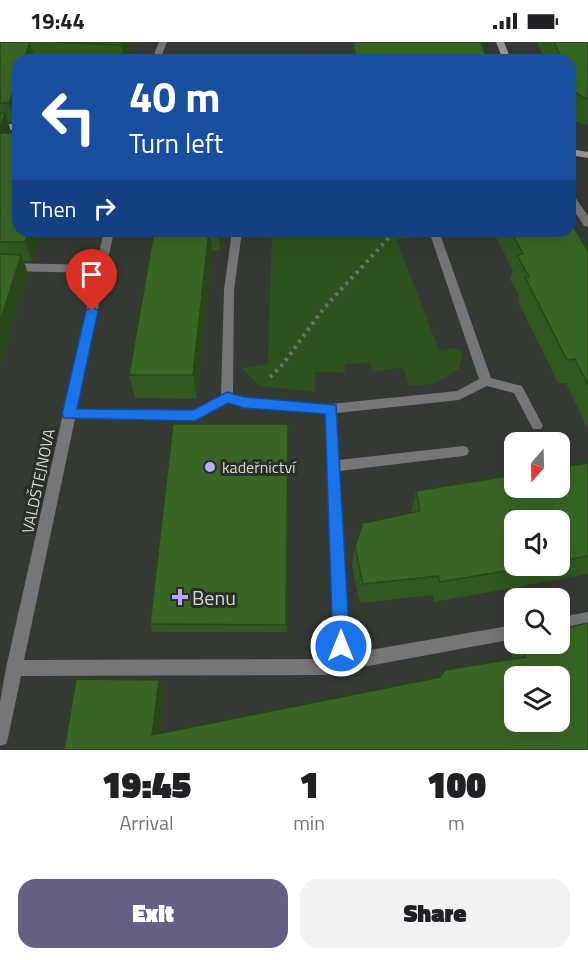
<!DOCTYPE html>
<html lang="en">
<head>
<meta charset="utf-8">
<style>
  :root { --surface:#fff; --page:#f2f2f2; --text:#202124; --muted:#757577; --accent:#645f83 }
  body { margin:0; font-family:"Titillium Web",sans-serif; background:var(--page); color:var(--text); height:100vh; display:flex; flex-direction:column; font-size:22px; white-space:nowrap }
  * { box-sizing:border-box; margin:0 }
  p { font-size:20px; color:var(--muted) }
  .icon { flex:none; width:33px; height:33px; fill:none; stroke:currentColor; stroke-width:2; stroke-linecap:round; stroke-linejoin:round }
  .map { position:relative; height:708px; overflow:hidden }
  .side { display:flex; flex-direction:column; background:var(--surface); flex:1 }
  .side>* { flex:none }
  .hud { position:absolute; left:12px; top:12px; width:564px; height:183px; border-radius:18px; box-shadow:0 6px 24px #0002; background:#1a4fa0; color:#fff; overflow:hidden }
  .needle { width:39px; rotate:200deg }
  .buttons { position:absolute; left:504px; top:390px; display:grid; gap:12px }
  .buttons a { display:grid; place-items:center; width:66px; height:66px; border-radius:12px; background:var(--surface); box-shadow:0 6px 24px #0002; font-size:30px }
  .pin { position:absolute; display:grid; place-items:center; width:51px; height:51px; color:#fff; margin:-62px -26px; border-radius:50% 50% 50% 0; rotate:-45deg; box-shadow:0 0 6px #0007 }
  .pin .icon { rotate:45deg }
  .me { position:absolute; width:66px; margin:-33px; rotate:0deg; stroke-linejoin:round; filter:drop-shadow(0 0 4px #0008) }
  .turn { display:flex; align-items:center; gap:21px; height:126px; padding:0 18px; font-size:27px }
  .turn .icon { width:78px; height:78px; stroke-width:2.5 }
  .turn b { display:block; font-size:42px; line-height:51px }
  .then { display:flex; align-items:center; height:57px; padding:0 18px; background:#0003; gap:12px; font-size:22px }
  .eta { display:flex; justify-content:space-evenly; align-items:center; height:102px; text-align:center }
  .eta b { font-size:36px; font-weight:800; line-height:42px }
  .button { display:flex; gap:12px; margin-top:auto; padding:12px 18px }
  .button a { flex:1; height:69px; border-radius:18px; background:var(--accent); color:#fff; font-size:24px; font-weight:800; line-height:69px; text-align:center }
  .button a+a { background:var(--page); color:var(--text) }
  .status { display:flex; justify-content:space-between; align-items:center; height:42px; padding:0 30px; background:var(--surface); direction:ltr }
  .status svg { height:16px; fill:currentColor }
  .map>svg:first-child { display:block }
  .green { fill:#2d521d }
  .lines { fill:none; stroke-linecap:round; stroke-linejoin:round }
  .path { stroke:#6d706b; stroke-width:4; stroke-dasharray:3 4.5; stroke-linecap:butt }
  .lane { fill:#767679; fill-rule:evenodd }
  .street { fill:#767679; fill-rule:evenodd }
  .secondary { fill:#99989e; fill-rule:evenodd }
  .wall { fill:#30581f; fill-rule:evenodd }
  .shaded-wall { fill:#274719 }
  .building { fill:#386624; stroke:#274719; stroke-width:1.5; fill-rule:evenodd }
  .route { fill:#1a73e8; stroke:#114b97; stroke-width:1.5 }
  .poi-dot { fill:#b7abf8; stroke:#2b2f29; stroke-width:2 }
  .labels { text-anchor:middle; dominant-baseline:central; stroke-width:6; stroke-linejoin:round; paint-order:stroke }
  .poi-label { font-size:16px; fill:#d6d9d5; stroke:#2b2f29; text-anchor:start }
  .street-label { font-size:16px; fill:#d6d9d5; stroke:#2b2f29 }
  .near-poi-label { font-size:20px; fill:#d6d9d5; stroke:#2b2f29; text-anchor:start }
</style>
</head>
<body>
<div class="status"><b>19:44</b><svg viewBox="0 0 49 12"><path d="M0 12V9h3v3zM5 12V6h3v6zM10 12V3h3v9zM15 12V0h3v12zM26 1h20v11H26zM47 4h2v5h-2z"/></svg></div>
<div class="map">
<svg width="588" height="708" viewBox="0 0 588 708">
  <rect width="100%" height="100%" fill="#353933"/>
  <!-- green -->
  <polygon class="green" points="272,189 415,191 409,196 396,197 439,308 456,306 463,311 459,327 435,341 410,344 403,325 373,330 370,321 345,322 345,331 315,330 315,350 259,344 242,326 268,322"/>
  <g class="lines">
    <!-- path -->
    <polyline class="path" points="270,335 283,322 324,266 395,189"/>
    <!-- lane -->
    <g class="lane">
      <polygon points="0,221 101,223 106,227 101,231 0,229"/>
      <polygon points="588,570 588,584 560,589 560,575"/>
      <polygon points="514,583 514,597 341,629 336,626 333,621 336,616 341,613"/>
    </g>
    <!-- street -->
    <g class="street">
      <polygon points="159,0 167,0 160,18 152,18"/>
      <polygon points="570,151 573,152 588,174 588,185 584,184 570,162"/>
      <path d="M 104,189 L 114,189 L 77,367 L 193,368 L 221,353 L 224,248 L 232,189 L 242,189 L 234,248 L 233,352 L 244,356 L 331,362 L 457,349 L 479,337 L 429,189 L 439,189 L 491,336 L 522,344 L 543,384 L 541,387 L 533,387 L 514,351 L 487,344 L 459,358 L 337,371 L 339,418 L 463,404 L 467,405 L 469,409 L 467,413 L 463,414 L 340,429 L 349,621 L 346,626 L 325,633 L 21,634 L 8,696 L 6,702 L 0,704 L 0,660 L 6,626 ZM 228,360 L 244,366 L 325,371 L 333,615 L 325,617 L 24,618 L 75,377 L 195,378 Z"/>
    </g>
    <!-- secondary -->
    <g class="secondary">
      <polygon points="496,0 504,0 511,18 503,18"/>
      <rect x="0" y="82" width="18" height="6"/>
      <polygon points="570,107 588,110 588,116 570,113"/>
    </g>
  </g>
  <!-- wall -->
  <g class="wall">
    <polygon points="0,0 132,0 125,18 35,17 15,80 8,80 11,90 18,189 41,189 32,219 24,219 28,232 0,324"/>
    <polygon points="353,0 481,0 353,14"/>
    <polygon points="537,0 588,0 588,83 577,80 570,76 570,18 545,18"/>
    <polygon points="154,189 222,189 220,209 212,209 197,357 135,356 129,333"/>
    <polygon points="493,189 570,189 588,209 588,388 566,341 558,341 518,259 519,254 510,237 513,229"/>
    <polygon points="288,382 287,590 152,590 150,582"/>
    <path d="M 588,421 L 588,532 L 434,560 L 433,553 L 360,561 L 352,524 L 355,504 L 411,471 L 416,449 ZM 560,478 L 560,524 L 514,524 Z"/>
    <polygon points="516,602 560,602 588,708 64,708 159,638 164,652 159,691 440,635 513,617 511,610"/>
  </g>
  <!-- shaded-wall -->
  <g class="shaded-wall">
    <polygon points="30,0 35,18 24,18"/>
    <polygon points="122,0 132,0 125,18 124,18 121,3"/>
    <polygon points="18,35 18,70 15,80 9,61"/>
    <polygon points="5,71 11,90 5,110 0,96 0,87"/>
    <polygon points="29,189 41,189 32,219 25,200"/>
    <polygon points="209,189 210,189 212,209 197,357 193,333"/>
    <polygon points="218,189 222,189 220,209"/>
    <polygon points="21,213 28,232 0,324 0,280"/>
    <polygon points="159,638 164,652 158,705 152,693"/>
  </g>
  <!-- building -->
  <g class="building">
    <polygon points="0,0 30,0 24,18 18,18 18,35 9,61 0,61"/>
    <polygon points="54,0 122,0 121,3"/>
    <polygon points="354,0 481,0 487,18 310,18 311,12 355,14"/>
    <polygon points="554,0 588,0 588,57 584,56 576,51 570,37 570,18 562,18"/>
    <polygon points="0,71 5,71 0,87"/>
    <polygon points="0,91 18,91 18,189 29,189 25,200 0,200"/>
    <polygon points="570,179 588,209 588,343 575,317 567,318 525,235 529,235 517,213 523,212 511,189 570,189"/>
    <polygon points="154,189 209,189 193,333 129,333"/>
    <polygon points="0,212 21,213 0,280"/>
    <polygon points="173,382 288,382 286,583 150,582"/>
    <polygon points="588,421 588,514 560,519 560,478 514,478 514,524 535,524 440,540 438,534 363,542 355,504 363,481 420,469 416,449 514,433 514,446 560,446 560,425"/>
    <path d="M 588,581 L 588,708 L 64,708 L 76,637 L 159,638 L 152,693 L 440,635 L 445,628 L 526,615 L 521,602 L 560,602 L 560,587 ZM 514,634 L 560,634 L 560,680 L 514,680 Z"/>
  </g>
  <!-- route -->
  <polygon class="route" points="92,264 98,269 77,367 193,368 227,350 244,355 336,363 350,604 347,610 341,612 335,610 333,604 325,372 244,366 228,361 195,379 64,376 62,372 86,269"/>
  <!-- markers -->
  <g class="poi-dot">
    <circle cx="210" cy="425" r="6"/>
    <path d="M177 546h6v6h6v6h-6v6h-6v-6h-6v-6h6z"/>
  </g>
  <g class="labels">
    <!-- poi labels -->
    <g class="poi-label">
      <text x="222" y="425">kadeřnictví</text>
    </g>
    <!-- street labels -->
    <g class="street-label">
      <text transform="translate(38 439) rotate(-78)">VALDŠTEJNOVA</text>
    </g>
    <!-- near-poi labels -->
    <g class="near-poi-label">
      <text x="192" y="555">Benu</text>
    </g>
  </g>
</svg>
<div class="buttons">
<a><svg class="needle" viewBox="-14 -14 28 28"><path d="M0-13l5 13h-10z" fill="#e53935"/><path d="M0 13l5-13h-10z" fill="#757577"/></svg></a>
<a><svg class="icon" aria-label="sound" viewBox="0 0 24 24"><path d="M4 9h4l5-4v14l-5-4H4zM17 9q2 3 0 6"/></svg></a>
<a><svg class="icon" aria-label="search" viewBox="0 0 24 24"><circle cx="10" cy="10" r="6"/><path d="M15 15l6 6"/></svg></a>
<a><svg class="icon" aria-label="layers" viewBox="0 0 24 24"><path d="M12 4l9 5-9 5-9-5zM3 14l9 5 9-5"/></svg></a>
</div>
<div class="pin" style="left:92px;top:269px;background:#d93025"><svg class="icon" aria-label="arrive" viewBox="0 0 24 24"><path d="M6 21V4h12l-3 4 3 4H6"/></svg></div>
<svg class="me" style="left:341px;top:604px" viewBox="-20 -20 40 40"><circle r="17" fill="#1a73e8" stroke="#fff" stroke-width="3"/><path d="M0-11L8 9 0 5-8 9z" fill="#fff"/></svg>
<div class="hud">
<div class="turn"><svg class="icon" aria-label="left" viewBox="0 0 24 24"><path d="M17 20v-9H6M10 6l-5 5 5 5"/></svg><div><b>40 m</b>Turn left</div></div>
<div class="then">Then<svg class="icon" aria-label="right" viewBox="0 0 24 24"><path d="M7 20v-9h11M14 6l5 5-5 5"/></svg></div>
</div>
</div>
<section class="side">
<div class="eta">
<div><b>19:45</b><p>Arrival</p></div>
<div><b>1</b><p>min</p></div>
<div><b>100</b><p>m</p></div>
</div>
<div class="button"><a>Exit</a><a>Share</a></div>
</section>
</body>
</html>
